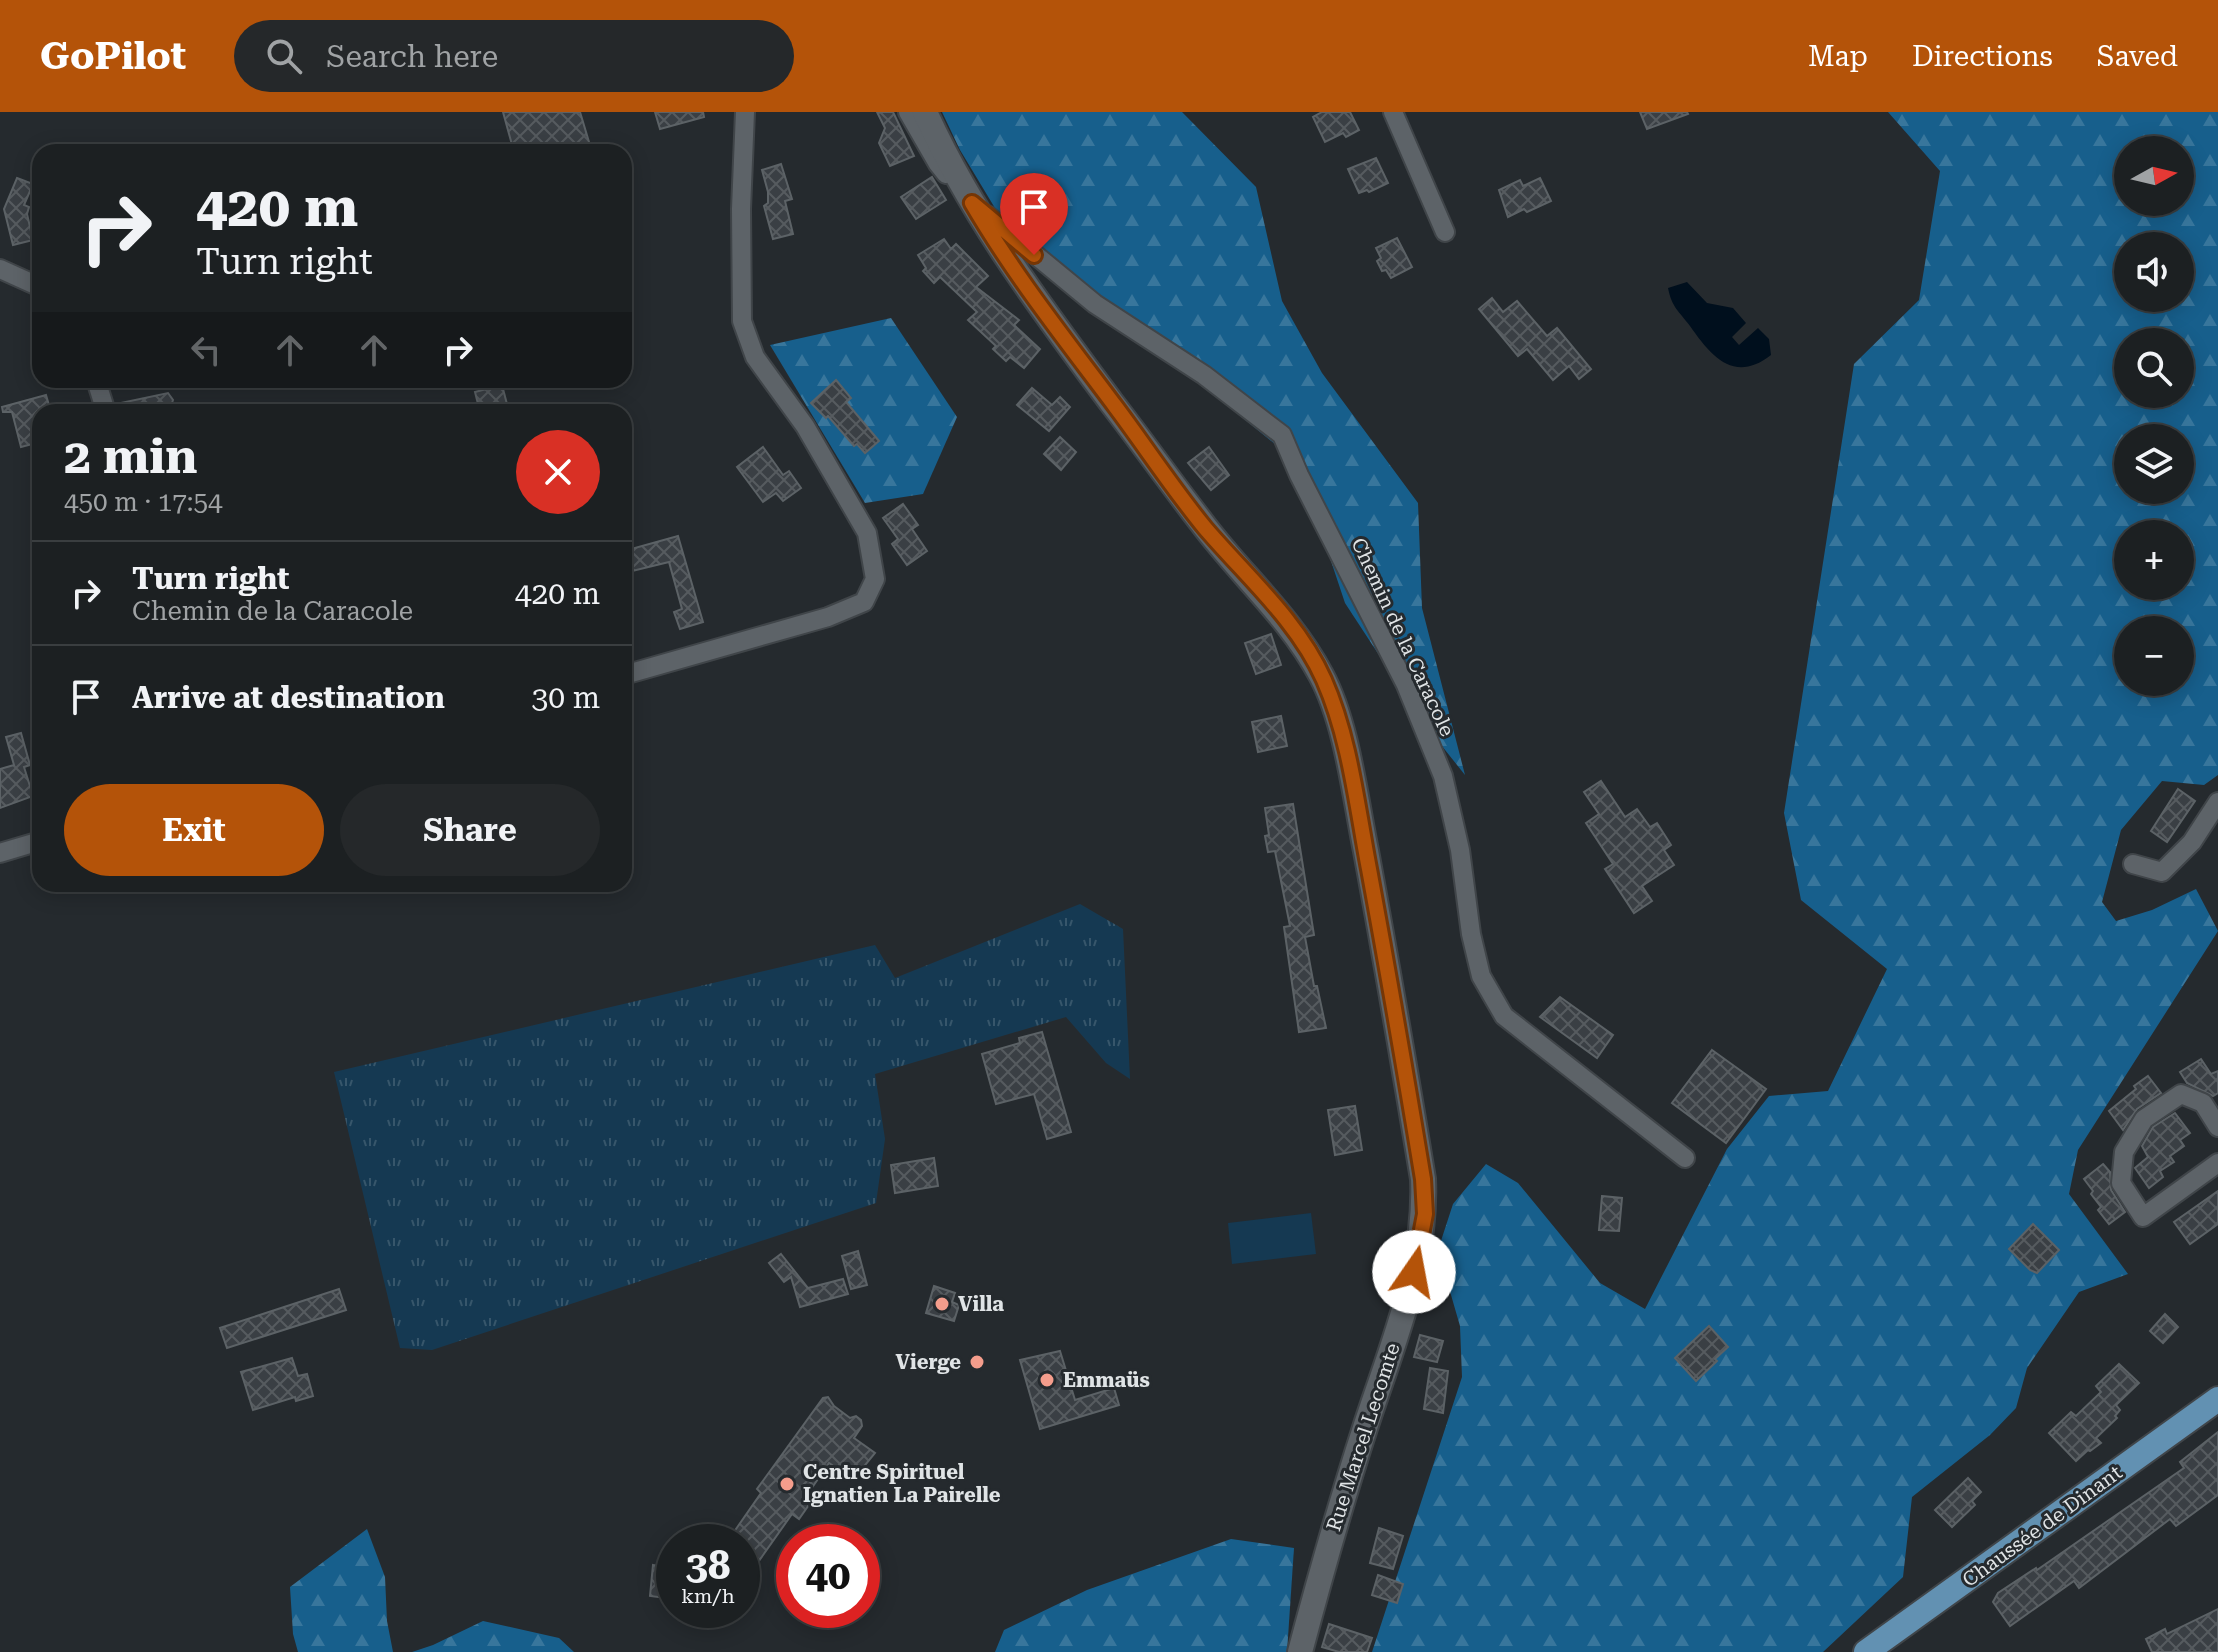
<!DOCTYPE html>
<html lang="en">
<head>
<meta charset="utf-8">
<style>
  :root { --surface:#1c2022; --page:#25282a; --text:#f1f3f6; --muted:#a0a3a5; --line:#3a3e40; --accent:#b45309 }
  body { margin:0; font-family:"Roboto Serif",serif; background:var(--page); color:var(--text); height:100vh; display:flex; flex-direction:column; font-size:30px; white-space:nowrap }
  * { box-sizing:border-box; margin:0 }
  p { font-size:26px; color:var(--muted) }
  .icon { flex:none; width:44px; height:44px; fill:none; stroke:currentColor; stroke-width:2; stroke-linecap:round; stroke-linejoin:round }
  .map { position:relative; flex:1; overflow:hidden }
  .side { position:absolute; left:32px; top:292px; width:600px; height:488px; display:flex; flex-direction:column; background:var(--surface); border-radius:24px; box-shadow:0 4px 20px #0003,0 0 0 2px var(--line) }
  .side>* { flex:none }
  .top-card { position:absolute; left:32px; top:32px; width:600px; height:244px; border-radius:24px; box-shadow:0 4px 20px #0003,0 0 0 2px var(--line); background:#1c2022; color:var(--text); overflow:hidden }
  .needle { width:52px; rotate:82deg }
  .fabs { position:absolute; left:2114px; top:24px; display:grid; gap:16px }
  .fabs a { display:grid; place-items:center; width:80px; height:80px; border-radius:50%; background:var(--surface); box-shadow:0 4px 20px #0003,0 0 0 2px var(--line); font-size:40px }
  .speed { position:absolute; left:656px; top:1412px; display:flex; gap:16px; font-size:40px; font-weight:700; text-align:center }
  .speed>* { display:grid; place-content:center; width:104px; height:104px; border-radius:50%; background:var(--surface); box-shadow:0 4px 20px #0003,0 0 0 2px var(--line); line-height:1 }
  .speed small { font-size:20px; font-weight:400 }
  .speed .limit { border:12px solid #d22; background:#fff; color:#111 }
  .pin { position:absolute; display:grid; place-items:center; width:68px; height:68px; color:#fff; margin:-82px -34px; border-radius:50% 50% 50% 0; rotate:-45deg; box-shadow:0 0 8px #0007 }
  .pin .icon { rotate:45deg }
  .me { position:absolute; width:88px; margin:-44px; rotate:12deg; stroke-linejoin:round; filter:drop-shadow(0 0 6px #0008) }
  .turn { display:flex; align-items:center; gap:28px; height:168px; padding:0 32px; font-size:36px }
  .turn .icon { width:104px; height:104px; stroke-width:2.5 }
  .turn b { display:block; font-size:56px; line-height:68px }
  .lanes { display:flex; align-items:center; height:76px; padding:0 32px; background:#0003; justify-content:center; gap:40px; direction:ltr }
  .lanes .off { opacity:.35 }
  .round { display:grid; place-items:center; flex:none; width:84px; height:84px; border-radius:42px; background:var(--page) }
  .overview { display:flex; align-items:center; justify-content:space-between; height:136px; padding:0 32px }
  h1 { font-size:48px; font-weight:700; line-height:60px }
  .primary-button { display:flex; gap:16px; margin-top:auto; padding:16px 32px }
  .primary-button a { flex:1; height:92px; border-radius:48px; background:var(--accent); color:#fff; font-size:32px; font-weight:700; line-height:92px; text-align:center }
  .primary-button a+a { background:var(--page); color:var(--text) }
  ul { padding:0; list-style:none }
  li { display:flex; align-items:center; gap:24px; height:104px; padding:0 32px; border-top:2px solid var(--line) }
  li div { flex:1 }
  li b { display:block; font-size:30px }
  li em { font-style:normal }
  header { display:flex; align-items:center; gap:48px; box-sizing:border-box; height:112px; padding:0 40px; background:var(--accent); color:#fff }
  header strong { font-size:38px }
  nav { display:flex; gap:44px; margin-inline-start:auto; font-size:28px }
  .search { width:560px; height:72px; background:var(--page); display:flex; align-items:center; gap:20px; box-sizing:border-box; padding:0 28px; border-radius:44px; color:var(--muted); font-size:30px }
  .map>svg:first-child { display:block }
  .grass { fill:url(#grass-tufts) }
  .forest { fill:url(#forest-firs); fill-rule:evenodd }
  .park { fill:#153952 }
  .water { fill:#000f1d }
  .building { fill:url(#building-cross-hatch); stroke:#5c6266; stroke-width:2 }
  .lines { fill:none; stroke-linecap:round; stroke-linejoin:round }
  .street-casing { stroke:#404549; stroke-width:22 }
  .secondary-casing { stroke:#404549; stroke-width:28 }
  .primary-casing { stroke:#404549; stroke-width:28 }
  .street { stroke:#5d6368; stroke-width:18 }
  .secondary { stroke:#5d6368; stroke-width:24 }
  .primary { stroke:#6291b2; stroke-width:24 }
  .route-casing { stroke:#753606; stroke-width:20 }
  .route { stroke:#b45309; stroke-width:14 }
  .poi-dot { fill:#f49d8c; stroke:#252a2e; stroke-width:3 }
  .labels { text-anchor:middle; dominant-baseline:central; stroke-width:6; stroke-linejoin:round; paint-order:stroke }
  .street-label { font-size:20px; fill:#e0e4e6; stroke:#252a2e }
  .poi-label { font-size:20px; font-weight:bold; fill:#e0e4e6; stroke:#252a2e; text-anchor:start }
</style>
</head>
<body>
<header>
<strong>GoPilot</strong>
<div class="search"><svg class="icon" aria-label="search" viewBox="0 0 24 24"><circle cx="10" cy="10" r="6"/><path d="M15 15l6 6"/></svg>Search here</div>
<nav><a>Map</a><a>Directions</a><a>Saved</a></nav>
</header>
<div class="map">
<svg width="2218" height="1540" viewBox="0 0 2218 1540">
  <defs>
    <pattern id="grass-tufts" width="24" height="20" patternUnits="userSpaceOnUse" patternTransform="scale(2)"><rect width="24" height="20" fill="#153952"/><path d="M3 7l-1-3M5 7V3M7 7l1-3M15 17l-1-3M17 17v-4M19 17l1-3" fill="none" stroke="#37566b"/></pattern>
    <pattern id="forest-firs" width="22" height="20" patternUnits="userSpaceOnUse" patternTransform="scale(2)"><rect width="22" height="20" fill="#175f8c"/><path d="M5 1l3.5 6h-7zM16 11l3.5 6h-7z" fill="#38769c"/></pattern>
    <pattern id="building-cross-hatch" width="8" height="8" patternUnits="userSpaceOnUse" patternTransform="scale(2)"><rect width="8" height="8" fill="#3a3f44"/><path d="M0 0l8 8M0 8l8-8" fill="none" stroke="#565b5f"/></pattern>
  </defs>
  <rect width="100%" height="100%" fill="#252a2e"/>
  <!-- grass -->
  <polygon class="grass" points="1080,792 1123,817 1130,967 1106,951 1066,905 875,962 885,1027 876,1091 432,1238 400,1236 334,960 875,833 895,866"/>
  <!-- forest -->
  <g class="forest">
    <polygon points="942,0 1182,0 1256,75 1282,189 1322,261 1418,391 1422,496 1465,663 1422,609 1345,491 1323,425 1281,337 1004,111 960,38"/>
    <path d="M 1888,0 L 2218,0 L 2218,663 L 2204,673 L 2162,669 L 2121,718 L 2102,790 L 2116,809 L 2152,798 L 2196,777 L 2218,819 L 2078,1038 L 2069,1082 L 2128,1162 L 2079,1180 L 2027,1256 L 2016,1296 L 1990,1323 L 1912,1385 L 1903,1465 L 1823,1540 L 1372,1540 L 1462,1265 L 1460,1214 L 1438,1138 L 1453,1092 L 1486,1052 L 1518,1071 L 1600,1171 L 1645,1197 L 1727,1037 L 1769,984 L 1828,979 L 1887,857 L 1801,788 L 1784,701 L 1854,252 L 1919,188 L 1940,59 ZM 2128,38 L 2180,38 L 2180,90 L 2128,90 ZM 2128,134 L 2180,134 L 2180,186 L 2128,186 ZM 2128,230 L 2180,230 L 2180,282 L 2128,282 ZM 2128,326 L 2180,326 L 2180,378 L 2128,378 ZM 2128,422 L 2180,422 L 2180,474 L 2128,474 ZM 2128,518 L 2180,518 L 2180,570 L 2128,570 Z"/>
    <polygon points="891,206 957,305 923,382 865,391 770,233"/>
    <polygon points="367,1417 385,1465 387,1509 393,1540 298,1540 293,1522 290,1475"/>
    <polygon points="1231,1427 1294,1436 1287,1540 995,1540 1004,1518 1087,1478"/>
    <polygon points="483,1509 559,1526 574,1540 412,1540 433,1533"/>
  </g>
  <!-- park -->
  <polygon class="park" points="1311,1101 1316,1142 1232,1152 1228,1111"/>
  <!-- water -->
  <path class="water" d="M 1687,170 L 1707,191 L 1733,196 L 1746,211 L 1732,225 L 1739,233 L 1758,216 L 1769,227 L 1771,243 C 1734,272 1711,244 1690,214 C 1679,199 1672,196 1668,176 Z"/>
  <!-- building -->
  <g class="building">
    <polygon points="503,0 580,0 592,40 514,40"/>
    <polygon points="655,0 703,0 704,5 660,17"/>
    <polygon points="877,0 893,0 914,44 890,54 879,31 885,16"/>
    <polygon points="1322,0 1350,0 1359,18 1346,25 1343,21 1325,30 1313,5"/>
    <polygon points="1640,0 1687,0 1688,2 1647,17"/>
    <polygon points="1376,46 1388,71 1369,80 1367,78 1359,81 1348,57"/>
    <polygon points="781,52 792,87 785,89 793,122 773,127 764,94 768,91 768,80 762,58"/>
    <polygon points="932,65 946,88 916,107 901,85"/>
    <polygon points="17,66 33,72 24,93 29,95 27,102 33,128 13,133 4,97"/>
    <polygon points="1540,66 1551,89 1527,100 1524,97 1508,105 1499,78 1520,68 1523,74"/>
    <polygon points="1397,126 1412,155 1391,166 1386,158 1382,159 1377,149 1381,146 1376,136"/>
    <polygon points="944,127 951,137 956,132 988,164 976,175 1019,208 1014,213 1040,237 1024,256 1010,245 1006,249 993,237 996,234 968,208 977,200 940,165 934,171 923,159 926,156 918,143"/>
    <polygon points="1492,186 1503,200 1517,189 1547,224 1557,216 1591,257 1579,267 1569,254 1553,268 1527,237 1518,244 1479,197"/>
    <polygon points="836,268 851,286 846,290 879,329 865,341 857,332 854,334 828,304 826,306 811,291"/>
    <polygon points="502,273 509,300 480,300 475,280"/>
    <polygon points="1032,276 1052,293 1060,285 1070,295 1049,319 1017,293"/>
    <polygon points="168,281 173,288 169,300 118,300 116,292"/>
    <polygon points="46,283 51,300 40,300 40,330 21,335 12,300 3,300 2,295"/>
    <polygon points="1060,325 1076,340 1061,358 1044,342"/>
    <polygon points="763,335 783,363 789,359 801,376 783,389 776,381 763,390 737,355"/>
    <polygon points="1209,335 1229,363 1211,378 1188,351"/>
    <polygon points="903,392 918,413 912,417 927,439 907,453 892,432 898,427 883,406"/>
    <polygon points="678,424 703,510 680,517 674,500 682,497 669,450 624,461 624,439"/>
    <polygon points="1271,522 1281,553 1256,562 1245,531"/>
    <polygon points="1281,604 1287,634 1258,640 1252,610"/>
    <polygon points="21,621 30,653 24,655 33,684 0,696 0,657 14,653 6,625"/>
    <polygon points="1601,669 1625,705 1637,697 1650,715 1657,711 1671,733 1664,738 1674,753 1642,774 1652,789 1634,801 1605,757 1613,752 1586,711 1599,702 1584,680"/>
    <polygon points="2178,677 2195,689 2167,730 2151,719"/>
    <polygon points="1293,692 1314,823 1305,825 1314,874 1317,874 1326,916 1299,920 1284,815 1290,814 1275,739 1268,740 1265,724 1269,723 1265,696"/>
    <polygon points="1560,885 1613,923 1597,946 1540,905"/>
    <polygon points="1042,920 1071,1020 1047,1027 1034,982 996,992 982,942 1020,931 1019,926"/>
    <polygon points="1712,938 1766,977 1726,1031 1672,991"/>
    <polygon points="2201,947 2211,962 2218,959 2218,981 2213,984 2187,971 2180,960"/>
    <polygon points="2148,964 2161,981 2137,997 2123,1018 2109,999 2136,977 2134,974"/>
    <polygon points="1355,994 1362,1038 1335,1043 1328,998"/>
    <polygon points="2175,1001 2190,1021 2180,1028 2184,1034 2170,1044 2174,1050 2160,1059 2163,1065 2149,1076 2135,1056 2148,1045 2142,1034 2153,1015"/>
    <polygon points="934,1046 938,1074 895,1081 891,1053"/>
    <polygon points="2103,1052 2110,1060 2111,1078 2125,1100 2109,1112 2098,1098 2101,1095 2091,1082 2093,1079 2084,1067"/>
    <polygon points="2218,1079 2218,1112 2190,1132 2174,1110"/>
    <polygon points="1602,1084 1622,1086 1619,1119 1599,1118"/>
    <polygon points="2033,1112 2059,1138 2037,1161 2030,1158 2009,1137"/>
    <polygon points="858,1139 867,1173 851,1177 842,1144"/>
    <polygon points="781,1142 808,1176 843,1167 848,1182 800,1195 791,1165 784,1170 769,1151"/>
    <polygon points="934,1174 955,1181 952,1190 959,1193 954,1209 926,1201"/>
    <polygon points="339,1177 346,1198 227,1236 220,1216"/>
    <polygon points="2165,1202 2178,1215 2163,1231 2150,1219"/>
    <polygon points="1709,1214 1728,1235 1715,1247 1717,1249 1696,1269 1675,1246"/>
    <polygon points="1420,1223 1443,1229 1437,1250 1414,1245"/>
    <polygon points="1060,1239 1075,1288 1114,1276 1119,1293 1040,1317 1020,1248"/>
    <polygon points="292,1246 298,1264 307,1262 313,1284 296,1289 295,1285 253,1298 241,1260"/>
    <polygon points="2119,1252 2139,1271 2116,1293 2120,1298 2115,1304 2117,1306 2096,1326 2101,1331 2090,1339 2088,1338 2076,1349 2049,1321 2071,1300 2076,1304 2101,1280 2096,1274"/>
    <polygon points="1430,1256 1448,1259 1443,1301 1424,1297"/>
    <polygon points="828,1285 834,1294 850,1306 856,1304 861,1308 862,1314 854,1326 875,1341 853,1368 829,1351 807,1383 813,1387 799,1407 792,1402 742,1473 742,1430 727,1430 761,1381 757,1377 823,1286"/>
    <polygon points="2218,1320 2218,1383 2176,1414 2170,1407 2079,1476 2074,1469 2010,1514 1993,1490 1998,1481 2036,1456 2037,1458 2184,1356 2180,1350"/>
    <polygon points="1968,1366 1981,1380 1972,1389 1975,1393 1952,1415 1935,1398"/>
    <polygon points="1379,1416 1403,1424 1393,1457 1370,1451"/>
    <polygon points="653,1453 674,1456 674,1487 650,1484"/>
    <polygon points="1378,1463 1403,1472 1397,1491 1372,1483"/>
    <polygon points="2218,1497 2218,1540 2152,1540 2146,1527 2165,1517 2167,1522"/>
    <polygon points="1329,1512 1372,1526 1367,1540 1339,1540 1322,1535"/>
  </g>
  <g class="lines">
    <!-- street casing -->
    <g class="street-casing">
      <g id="street">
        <polyline points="908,0 938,52 946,62"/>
        <polyline points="1393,0 1445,120"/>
        <polyline points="987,103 1095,192 1204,263 1282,323 1299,363 1406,573 1443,664 1460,738 1471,822 1481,864 1504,904 1685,1046"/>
        <polyline points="0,157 40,175"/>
        <polyline points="96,268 106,300"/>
        <polyline points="624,563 828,505 864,490 875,467 867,421 805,314 755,245 742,209 741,97 745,0"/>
        <polyline points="0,741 40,729"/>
        <polyline points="2133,752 2162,760 2192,730 2218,690"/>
        <polyline points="2218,1015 2203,991 2181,982 2144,1007 2124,1040 2121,1071 2143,1105 2218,1051"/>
      </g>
    </g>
    <!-- secondary casing -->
    <g class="secondary-casing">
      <path id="secondary" d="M 925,0 C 973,106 1042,197 1111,290 C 1142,330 1171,371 1202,411 C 1241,463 1290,505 1321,563 C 1347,611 1355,685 1366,739 C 1386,848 1405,958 1423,1067 C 1427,1153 1391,1236 1365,1316 C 1341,1390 1320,1465 1300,1540"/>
    </g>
    <!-- primary casing -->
    <g class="primary-casing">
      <polyline id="primary" points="1866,1540 2218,1287"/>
    </g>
    <!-- street -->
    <use href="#street" class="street"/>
    <!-- secondary -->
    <use href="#secondary" class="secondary"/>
    <!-- primary -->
    <use href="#primary" class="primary"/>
  </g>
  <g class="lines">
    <!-- route casing -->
    <g class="route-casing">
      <path id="route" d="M 1034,143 L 972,91 C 1014,163 1065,227 1115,294 C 1145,334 1173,377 1205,416 C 1246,464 1298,509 1324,568 C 1350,627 1357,695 1369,757 C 1388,860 1406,964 1423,1067 L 1425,1102 L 1414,1160"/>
    </g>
    <!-- route -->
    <use href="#route" class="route"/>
  </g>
  <!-- markers -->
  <g class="poi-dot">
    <circle cx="942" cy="1192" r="8"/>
    <circle cx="977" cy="1250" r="8"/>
    <circle cx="1047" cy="1268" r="8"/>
    <circle cx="787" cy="1372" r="8"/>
  </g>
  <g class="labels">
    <!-- street labels -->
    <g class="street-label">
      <text transform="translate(1403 525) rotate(65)">Chemin de la Caracole</text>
      <text transform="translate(1363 1325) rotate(-72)">Rue Marcel Lecomte</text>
      <text transform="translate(2042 1414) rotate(-36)">Chaussée de Dinant</text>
    </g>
    <!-- poi labels -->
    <g class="poi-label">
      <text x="958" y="1192">Villa</text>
      <text x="961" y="1250" text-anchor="end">Vierge</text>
      <text x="1063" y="1268">Emmaüs</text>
      <text x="803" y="1360">Centre Spirituel<tspan x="803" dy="23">Ignatien La Pairelle</tspan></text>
    </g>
  </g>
</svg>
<div class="fabs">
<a><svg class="needle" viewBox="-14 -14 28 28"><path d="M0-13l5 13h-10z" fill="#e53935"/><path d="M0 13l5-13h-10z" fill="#a0a3a5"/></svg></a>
<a><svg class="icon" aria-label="sound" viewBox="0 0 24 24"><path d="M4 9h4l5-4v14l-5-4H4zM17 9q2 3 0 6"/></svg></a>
<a><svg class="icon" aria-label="search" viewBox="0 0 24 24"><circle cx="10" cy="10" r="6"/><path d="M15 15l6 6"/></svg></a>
<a><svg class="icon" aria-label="layers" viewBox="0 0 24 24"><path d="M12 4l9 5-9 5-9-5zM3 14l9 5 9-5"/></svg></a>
<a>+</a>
<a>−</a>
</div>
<div class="speed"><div>38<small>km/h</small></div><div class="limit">40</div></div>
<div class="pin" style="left:1034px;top:143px;background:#d93025"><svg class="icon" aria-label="arrive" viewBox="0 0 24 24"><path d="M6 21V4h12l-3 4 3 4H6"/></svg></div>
<svg class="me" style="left:1414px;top:1160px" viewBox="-20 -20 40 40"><circle r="19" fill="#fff"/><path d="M0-13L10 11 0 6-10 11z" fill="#b45309"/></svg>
<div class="top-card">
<div class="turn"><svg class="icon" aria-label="right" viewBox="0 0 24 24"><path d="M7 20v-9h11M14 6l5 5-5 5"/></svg><div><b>420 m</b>Turn right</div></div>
<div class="lanes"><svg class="icon off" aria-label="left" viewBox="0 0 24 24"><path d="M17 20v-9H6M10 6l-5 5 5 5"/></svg><svg class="icon off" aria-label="ahead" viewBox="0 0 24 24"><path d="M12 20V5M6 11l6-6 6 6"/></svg><svg class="icon off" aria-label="ahead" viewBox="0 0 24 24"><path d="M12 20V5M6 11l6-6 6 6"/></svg><svg class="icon" aria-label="right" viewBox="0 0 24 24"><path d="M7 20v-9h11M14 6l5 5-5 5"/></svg></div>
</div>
<section class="side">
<div class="overview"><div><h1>2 min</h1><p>450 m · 17:54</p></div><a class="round" style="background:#d93025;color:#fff"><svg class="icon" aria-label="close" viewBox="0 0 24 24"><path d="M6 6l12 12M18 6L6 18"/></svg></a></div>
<ul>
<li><svg class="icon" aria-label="right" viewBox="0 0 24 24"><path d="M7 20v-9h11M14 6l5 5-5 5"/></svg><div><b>Turn right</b><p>Chemin de la Caracole</p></div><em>420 m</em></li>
<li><svg class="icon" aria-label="arrive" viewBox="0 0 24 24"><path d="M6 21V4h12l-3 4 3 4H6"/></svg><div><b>Arrive at destination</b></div><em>30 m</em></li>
</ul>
<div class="primary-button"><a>Exit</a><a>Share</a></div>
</section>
</div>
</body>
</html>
